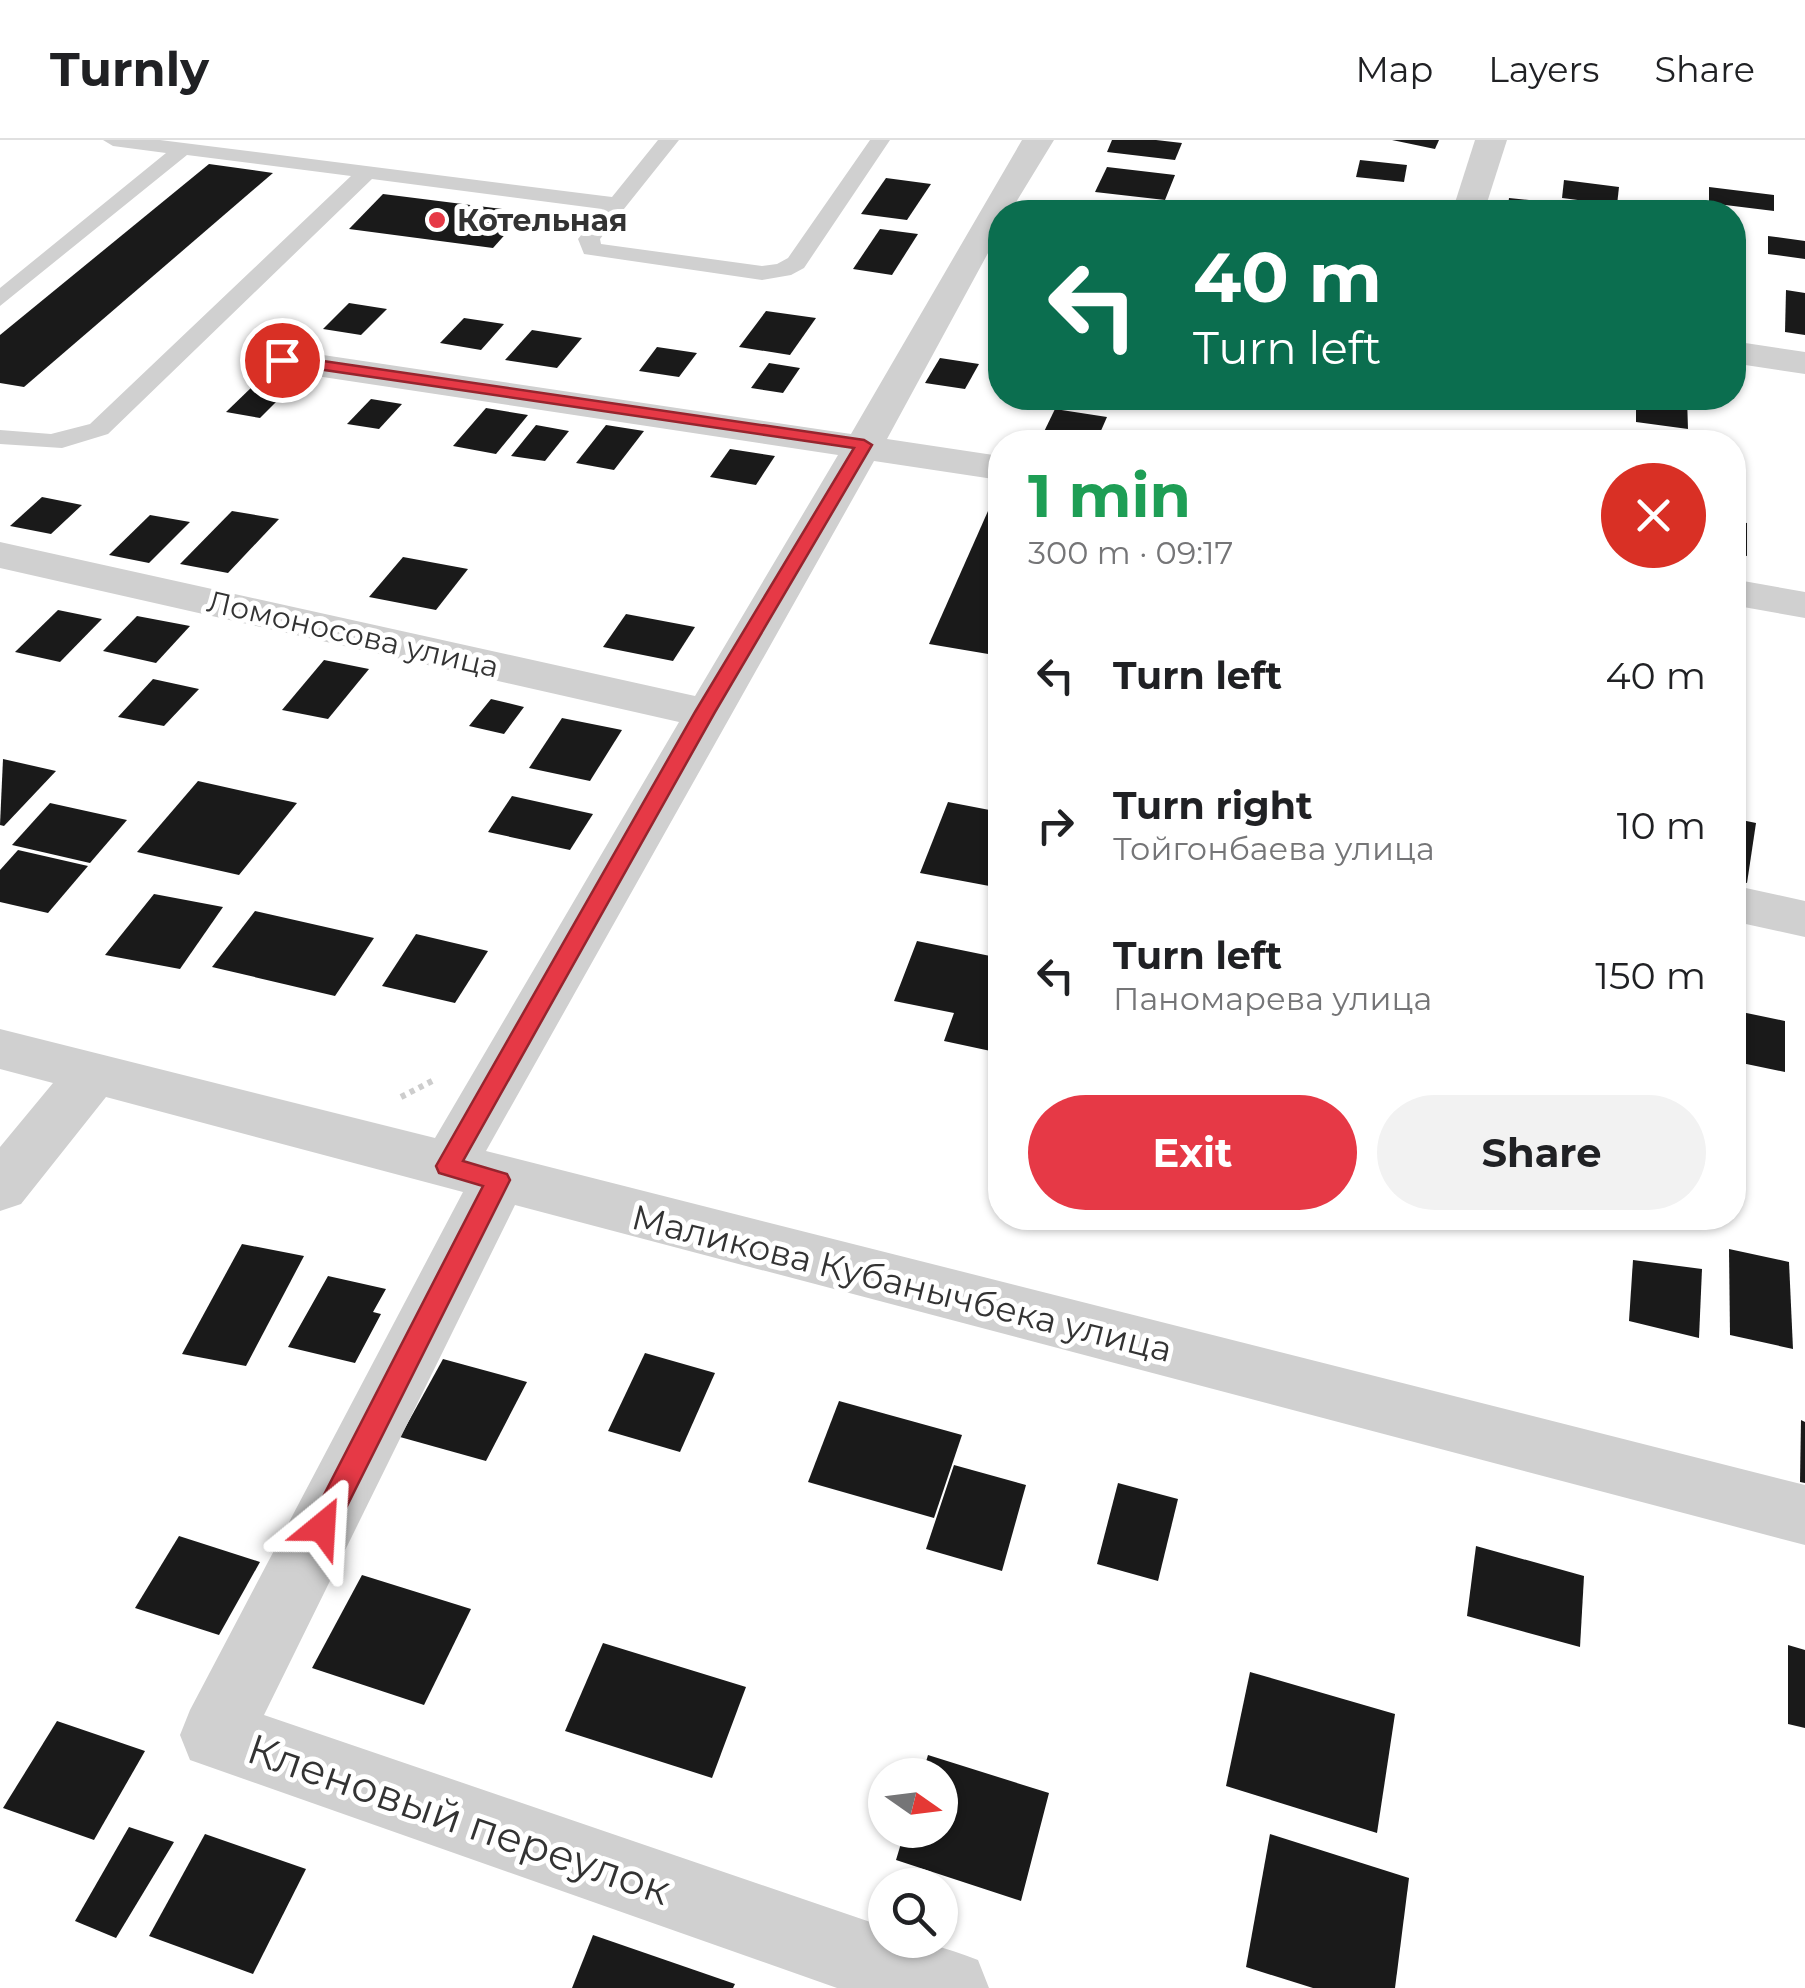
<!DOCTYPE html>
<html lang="en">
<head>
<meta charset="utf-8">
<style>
  :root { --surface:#fff; --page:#f2f2f2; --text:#202124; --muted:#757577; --line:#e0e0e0; --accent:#e63946 }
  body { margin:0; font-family:Montserrat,sans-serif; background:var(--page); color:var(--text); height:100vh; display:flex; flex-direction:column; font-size:38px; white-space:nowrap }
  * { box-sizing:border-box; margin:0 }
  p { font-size:32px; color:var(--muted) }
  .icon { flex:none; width:55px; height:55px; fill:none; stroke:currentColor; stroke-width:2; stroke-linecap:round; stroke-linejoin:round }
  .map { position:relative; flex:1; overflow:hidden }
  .sheet { position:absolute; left:988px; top:290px; width:758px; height:800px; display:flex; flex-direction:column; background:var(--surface); border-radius:40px; box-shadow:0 2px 8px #0004 }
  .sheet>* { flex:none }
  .hud { position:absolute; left:988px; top:60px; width:758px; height:210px; border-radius:40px; box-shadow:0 2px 8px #0004; background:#0b6e4f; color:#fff; overflow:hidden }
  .needle { width:65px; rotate:104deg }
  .tools { position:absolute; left:868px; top:1618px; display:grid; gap:20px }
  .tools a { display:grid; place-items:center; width:90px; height:90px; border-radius:50%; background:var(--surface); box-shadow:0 2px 8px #0004; font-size:50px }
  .pin { position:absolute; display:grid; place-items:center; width:85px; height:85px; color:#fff; margin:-42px; border:5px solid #fff; border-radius:50%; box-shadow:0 2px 10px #0007 }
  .me { position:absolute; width:110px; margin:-55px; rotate:27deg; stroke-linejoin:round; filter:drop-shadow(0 0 8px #0008) }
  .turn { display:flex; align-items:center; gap:35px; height:210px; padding:0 40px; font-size:45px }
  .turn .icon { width:130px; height:130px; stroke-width:2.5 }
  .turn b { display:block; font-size:70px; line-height:85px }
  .round { display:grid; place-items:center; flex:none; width:105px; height:105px; border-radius:52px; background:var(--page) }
  .headline { display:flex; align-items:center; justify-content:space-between; height:170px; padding:0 40px }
  h1 { font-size:60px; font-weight:700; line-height:75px; color:#1e9e55 }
  .button { display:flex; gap:20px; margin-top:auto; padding:20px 40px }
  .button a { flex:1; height:115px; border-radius:60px; background:var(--accent); color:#fff; font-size:40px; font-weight:700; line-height:115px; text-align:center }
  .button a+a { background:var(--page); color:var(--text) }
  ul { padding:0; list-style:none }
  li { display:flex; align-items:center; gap:30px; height:150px; padding:0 40px }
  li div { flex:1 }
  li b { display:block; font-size:38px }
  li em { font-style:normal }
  header { display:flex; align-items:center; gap:60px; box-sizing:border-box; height:140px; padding:0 50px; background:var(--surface); border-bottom:2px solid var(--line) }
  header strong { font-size:48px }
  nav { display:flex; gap:55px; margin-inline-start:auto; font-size:35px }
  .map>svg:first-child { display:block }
  .building { fill:#1a1a1a }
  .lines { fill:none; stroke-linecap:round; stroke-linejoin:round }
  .path { stroke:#cdcdcd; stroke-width:6; stroke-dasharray:5 5; stroke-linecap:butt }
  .lane { fill:#d0d0d0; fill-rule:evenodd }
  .street { fill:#d0d0d0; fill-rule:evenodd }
  .route { fill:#e63946; stroke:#96252e; stroke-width:2.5 }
  .poi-dot { fill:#e63946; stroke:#fff; stroke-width:4 }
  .labels { text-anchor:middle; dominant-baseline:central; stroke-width:10; stroke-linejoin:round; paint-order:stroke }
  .far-poi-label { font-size:30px; font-weight:bold; fill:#333; stroke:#fff; text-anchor:start }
  .far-street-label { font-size:30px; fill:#333; stroke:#fff }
  .street-label { font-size:35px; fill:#333; stroke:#fff }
  .near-street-label { font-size:42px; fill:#333; stroke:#fff }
</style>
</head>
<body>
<header>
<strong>Turnly</strong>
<nav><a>Map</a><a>Layers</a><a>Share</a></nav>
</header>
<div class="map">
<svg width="1805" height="1848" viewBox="0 0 1805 1848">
  <rect width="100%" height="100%" fill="#fff"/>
  <!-- building -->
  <g class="building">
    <polygon points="1112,0 1156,0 1182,3 1175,20 1107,12"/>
    <polygon points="1392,0 1439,0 1435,9"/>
    <polygon points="1360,20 1407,25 1404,42 1356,37"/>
    <polygon points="209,24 273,33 24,247 0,243 0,195"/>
    <polygon points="1107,27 1175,35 1165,60 1095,52"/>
    <polygon points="886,38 931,44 907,80 861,74"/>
    <polygon points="1564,40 1619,47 1617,65 1562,58"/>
    <polygon points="1709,47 1774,55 1774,71 1709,63"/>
    <polygon points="383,54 525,72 493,108 349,89"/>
    <polygon points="1509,58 1539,61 1538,72 1507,72"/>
    <polygon points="1234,61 1270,69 1223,72"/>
    <polygon points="1077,62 1122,68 1120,72 1073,72"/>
    <polygon points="880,89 918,94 892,135 853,129"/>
    <polygon points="1768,96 1805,101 1805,119 1768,114"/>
    <polygon points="1786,150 1805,153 1805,195 1785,192"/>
    <polygon points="349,163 387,169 361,195 323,189"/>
    <polygon points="766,171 816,178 790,215 739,207"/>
    <polygon points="464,178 504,184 481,210 440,203"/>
    <polygon points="532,190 582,198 557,228 505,220"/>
    <polygon points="657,207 697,213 679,237 639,231"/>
    <polygon points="940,218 979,224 965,249 925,243"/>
    <polygon points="769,223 800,228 783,253 751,248"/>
    <polygon points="255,244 289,249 260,278 226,272"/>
    <polygon points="1541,258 1591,258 1589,269 1540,261"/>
    <polygon points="1636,258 1687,258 1688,289 1636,282"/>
    <polygon points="371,259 402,264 379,289 347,284"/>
    <polygon points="486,268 528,275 496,314 453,306"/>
    <polygon points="1055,269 1107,277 1096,302 1039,302"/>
    <polygon points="536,285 569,291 545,321 511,316"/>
    <polygon points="606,285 644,291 614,330 576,323"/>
    <polygon points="1232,290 1275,297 1273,302 1227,302"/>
    <polygon points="730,309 775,316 756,345 710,337"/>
    <polygon points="42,357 82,365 51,394 10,386"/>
    <polygon points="992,362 1000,363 1000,516 929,504"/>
    <polygon points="232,371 279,379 228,433 180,424"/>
    <polygon points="150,375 190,382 149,423 109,415"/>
    <polygon points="1732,381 1747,383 1747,416 1732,414"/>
    <polygon points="403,417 468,429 436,470 369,457"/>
    <polygon points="58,470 102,479 60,522 15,512"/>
    <polygon points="626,474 695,487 673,521 603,507"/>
    <polygon points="137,476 190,486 156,523 103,511"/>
    <polygon points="324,520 369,529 328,579 282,570"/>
    <polygon points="153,539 199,549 164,586 118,577"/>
    <polygon points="491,559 524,567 504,594 469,586"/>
    <polygon points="562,578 622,590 590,641 529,628"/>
    <polygon points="3,619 56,631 4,686 0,685"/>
    <polygon points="198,641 297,663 239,735 137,712"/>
    <polygon points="512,656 593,674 570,710 488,692"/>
    <polygon points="948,662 1000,672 1000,748 920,733"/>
    <polygon points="50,663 127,680 90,723 12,705"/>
    <polygon points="1732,678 1756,683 1747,743 1732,740"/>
    <polygon points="18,710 88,726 48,773 0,762 0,730"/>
    <polygon points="154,754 223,767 180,829 105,815"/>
    <polygon points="255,771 374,798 335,856 212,827"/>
    <polygon points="416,794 488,811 455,863 382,846"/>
    <polygon points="917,801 1000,818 992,845 1000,847 1000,913 944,901 954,873 894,861"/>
    <polygon points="1732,870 1785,881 1785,932 1732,921"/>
    <polygon points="242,1104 304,1116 246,1226 182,1214"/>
    <polygon points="1729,1109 1789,1122 1793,1209 1730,1195"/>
    <polygon points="1633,1120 1702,1129 1699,1198 1629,1181"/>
    <polygon points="328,1136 386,1149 373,1172 381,1174 355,1223 288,1207"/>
    <polygon points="645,1213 715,1233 680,1312 608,1291"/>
    <polygon points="443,1219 527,1242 486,1321 400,1297"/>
    <polygon points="839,1261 962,1295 934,1378 808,1342"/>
    <polygon points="1801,1280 1805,1282 1805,1343 1800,1342"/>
    <polygon points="954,1325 1026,1345 1002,1431 926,1409"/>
    <polygon points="1118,1343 1178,1359 1158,1441 1097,1424"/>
    <polygon points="179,1396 260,1422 219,1495 135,1468"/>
    <polygon points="1476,1406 1584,1436 1580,1507 1467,1476"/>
    <polygon points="362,1435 471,1469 424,1565 312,1528"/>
    <polygon points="603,1503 746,1547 712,1638 565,1591"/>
    <polygon points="1788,1505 1805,1510 1805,1588 1788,1584"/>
    <polygon points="1250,1532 1395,1574 1377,1693 1226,1646"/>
    <polygon points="57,1581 145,1611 94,1700 3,1668"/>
    <polygon points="928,1615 1049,1653 1021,1761 896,1720 905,1690 940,1690 940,1635 922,1635"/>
    <polygon points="129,1687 174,1702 116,1798 75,1781"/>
    <polygon points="205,1694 306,1729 253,1834 149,1796"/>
    <polygon points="1270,1694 1409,1738 1395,1848 1313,1848 1246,1827"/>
    <polygon points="593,1795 735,1844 733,1848 572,1848"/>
  </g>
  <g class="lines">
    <!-- path -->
    <polyline class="path" points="401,957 434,940"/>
    <!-- lane -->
    <polygon class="lane" points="103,0 160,0 612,57 658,0 679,0 600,99 601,104 762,126 777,124 788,118 870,0 890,0 804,128 791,135 762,140 584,114 578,99 602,69 372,39 108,294 62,308 0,304 0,290 51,294 90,284 351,36 187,15 0,166 0,148 166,13 113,6"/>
    <!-- street -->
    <g class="street">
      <path d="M 1022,0 L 1054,0 L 1010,72 L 1000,72 L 1000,91 L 887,299 L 1000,316 L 1000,340 L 874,321 L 486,1011 L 1805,1345 L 1805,1405 L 515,1065 L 264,1575 L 885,1787 L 885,1800 C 920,1800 945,1807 978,1820 L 989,1848 L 837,1848 L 190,1620 L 180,1595 L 190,1570 L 463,1052 L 106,957 L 21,1064 L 0,1071 L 0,1007 L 53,943 L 0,929 L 0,889 L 435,998 L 679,582 L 0,428 L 0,402 L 695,556 L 838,315 L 283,231 L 270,228 L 265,220 L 270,212 L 283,209 L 851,294 Z"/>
      <polygon points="1475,0 1507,0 1484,72 1452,72"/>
      <polygon points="1732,201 1805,212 1805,234 1732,223"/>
      <polygon points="1732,439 1805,452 1805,478 1732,465"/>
      <polygon points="1732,745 1805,761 1805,797 1732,781"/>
    </g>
  </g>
  <!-- route -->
  <polygon class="route" points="282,215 864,300 872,305 715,572 463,1021 507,1034 510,1040 332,1396 322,1400 312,1396 308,1387 312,1378 483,1046 439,1033 436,1026 695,572 854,308 277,223 275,220"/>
  <!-- markers -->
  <circle class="poi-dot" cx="437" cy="80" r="10"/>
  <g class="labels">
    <!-- far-poi labels -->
    <g class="far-poi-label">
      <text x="457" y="80">Котельная</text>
    </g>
    <!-- far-street labels -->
    <g class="far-street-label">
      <text transform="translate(353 494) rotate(13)">Ломоносова улица</text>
    </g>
    <!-- street labels -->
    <g class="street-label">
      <text transform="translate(902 1143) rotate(14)">Маликова Кубанычбека улица</text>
    </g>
    <!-- near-street labels -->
    <g class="near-street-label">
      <text transform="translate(459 1679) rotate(19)">Кленовый переулок</text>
    </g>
  </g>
</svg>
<div class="tools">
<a><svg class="needle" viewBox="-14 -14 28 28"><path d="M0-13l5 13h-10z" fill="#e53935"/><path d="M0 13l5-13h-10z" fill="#757577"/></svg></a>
<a><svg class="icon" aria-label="search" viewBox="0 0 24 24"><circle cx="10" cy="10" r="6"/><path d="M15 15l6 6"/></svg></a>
</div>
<div class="pin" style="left:282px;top:220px;background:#d93025"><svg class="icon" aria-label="arrive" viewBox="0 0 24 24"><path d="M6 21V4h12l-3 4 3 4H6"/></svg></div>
<svg class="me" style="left:322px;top:1387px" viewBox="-20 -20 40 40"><path d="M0-17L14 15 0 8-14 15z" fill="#e63946" stroke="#fff" stroke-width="4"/></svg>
<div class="hud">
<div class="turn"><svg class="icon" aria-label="left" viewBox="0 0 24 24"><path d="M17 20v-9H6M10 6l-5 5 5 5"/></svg><div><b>40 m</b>Turn left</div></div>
</div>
<section class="sheet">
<div class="headline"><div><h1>1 min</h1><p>300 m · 09:17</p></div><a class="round" style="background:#d93025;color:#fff"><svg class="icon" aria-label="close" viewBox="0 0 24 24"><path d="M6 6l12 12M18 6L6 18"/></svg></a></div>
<ul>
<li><svg class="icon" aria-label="left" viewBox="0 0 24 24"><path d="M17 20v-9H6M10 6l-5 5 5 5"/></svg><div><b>Turn left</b></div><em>40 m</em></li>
<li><svg class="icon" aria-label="right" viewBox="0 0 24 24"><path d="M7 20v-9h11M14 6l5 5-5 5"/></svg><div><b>Turn right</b><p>Тойгонбаева улица</p></div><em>10 m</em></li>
<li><svg class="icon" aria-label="left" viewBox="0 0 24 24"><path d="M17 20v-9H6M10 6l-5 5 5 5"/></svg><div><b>Turn left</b><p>Паномарева улица</p></div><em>150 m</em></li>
</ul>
<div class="button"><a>Exit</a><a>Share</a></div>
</section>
</div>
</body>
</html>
